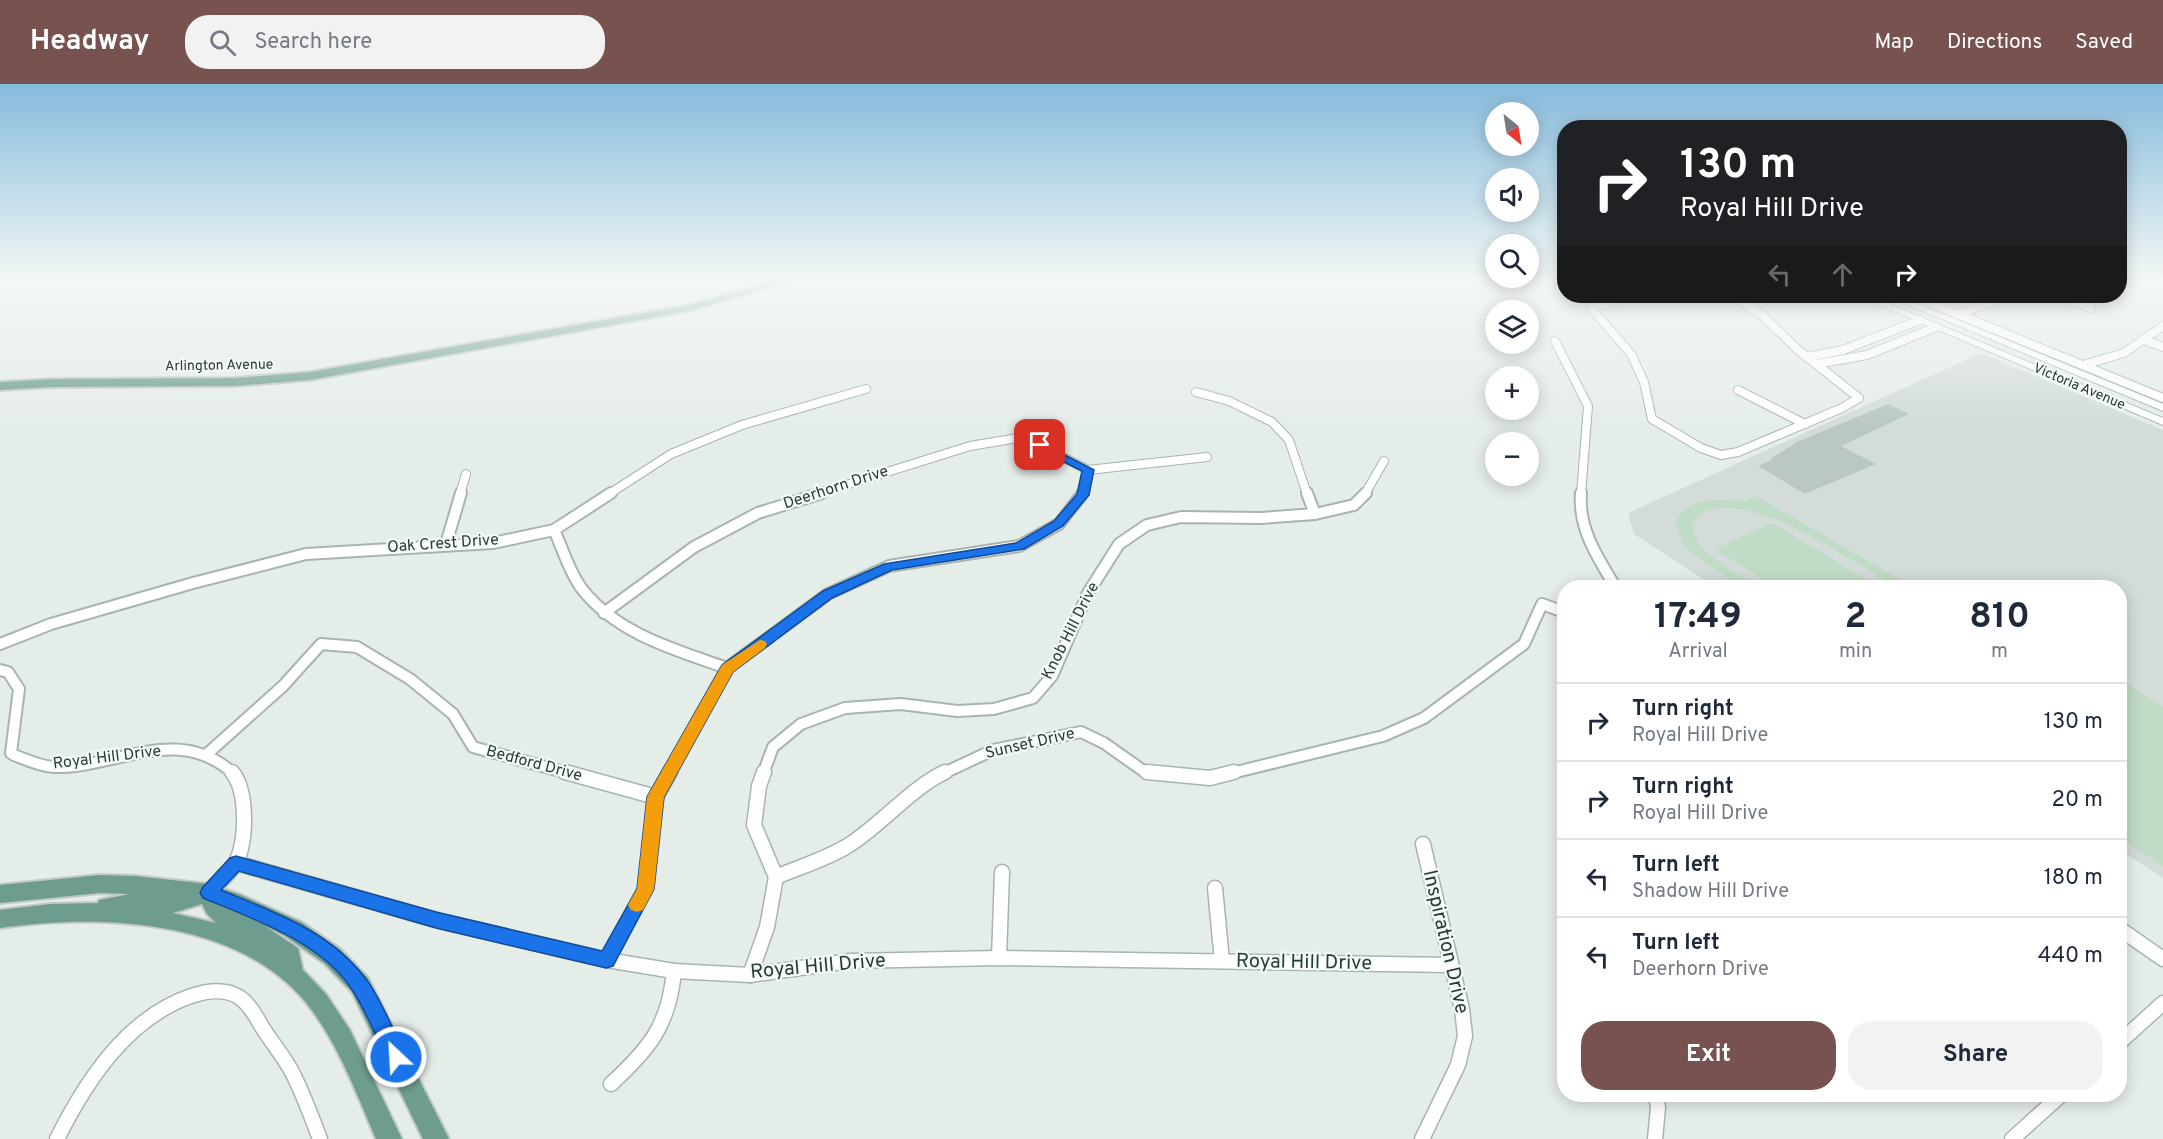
<!DOCTYPE html>
<html lang="en">
<head>
<meta charset="utf-8">
<style>
  :root { --surface:#fff; --page:#f2f2f3; --text:#1f2937; --muted:#747a83; --line:#e0e1e3; --accent:#77524f }
  body { margin:0; font-family:Overpass,sans-serif; background:var(--page); color:var(--text); height:100vh; display:flex; flex-direction:column; font-size:22px; white-space:nowrap }
  * { box-sizing:border-box; margin:0 }
  p { font-size:20px; color:var(--muted) }
  .icon { flex:none; width:33px; height:33px; fill:none; stroke:currentColor; stroke-width:2; stroke-linecap:round; stroke-linejoin:round }
  .map { position:relative; flex:1; overflow:hidden }
  .details { position:absolute; left:1557px; top:496px; width:570px; height:522px; display:flex; flex-direction:column; background:var(--surface); border-radius:24px; box-shadow:0 3px 15px #0003 }
  .details>* { flex:none }
  .hud { position:absolute; left:1557px; top:36px; width:570px; height:183px; border-radius:24px; box-shadow:0 3px 15px #0003; background:#202124; color:#fff; overflow:hidden }
  .needle { width:39px; rotate:150deg }
  .tools { position:absolute; left:1485px; top:18px; display:grid; gap:12px }
  .tools a { display:grid; place-items:center; width:54px; height:54px; border-radius:50%; background:var(--surface); box-shadow:0 3px 15px #0003; font-size:30px }
  .pin { position:absolute; display:grid; place-items:center; width:51px; height:51px; color:#fff; margin:-26px; border-radius:12px; box-shadow:0 3px 9px #0006 }
  .me { position:absolute; width:66px; margin:-33px; rotate:335deg; stroke-linejoin:round; filter:drop-shadow(0 0 4px #0008) }
  .turn { display:flex; align-items:center; gap:21px; height:126px; padding:0 24px; font-size:27px }
  .turn .icon { width:78px; height:78px; stroke-width:2.5 }
  .turn b { display:block; font-size:42px; line-height:51px }
  .lanes { display:flex; align-items:center; height:57px; padding:0 24px; background:#0003; justify-content:center; gap:30px; direction:ltr }
  .lanes .off { opacity:.35 }
  .eta { display:flex; justify-content:space-evenly; align-items:center; height:102px; text-align:center }
  .eta b { font-size:36px; font-weight:700; line-height:42px }
  .button { display:flex; gap:12px; margin-top:auto; padding:12px 24px }
  .button a { flex:1; height:69px; border-radius:24px; background:var(--accent); color:#fff; font-size:24px; font-weight:700; line-height:69px; text-align:center }
  .button a+a { background:var(--page); color:var(--text) }
  ul { padding:0; list-style:none }
  li { display:flex; align-items:center; gap:18px; height:78px; padding:0 24px; border-top:2px solid var(--line) }
  li div { flex:1 }
  li b { display:block; font-size:22px }
  li em { font-style:normal }
  header { display:flex; align-items:center; gap:36px; box-sizing:border-box; height:84px; padding:0 30px; background:var(--accent); color:#fff }
  header strong { font-size:28px }
  nav { display:flex; gap:33px; margin-inline-start:auto; font-size:21px }
  .search { width:420px; height:54px; background:var(--page); display:flex; align-items:center; gap:15px; box-sizing:border-box; padding:0 21px; border-radius:24px; color:var(--muted); font-size:22px }
  .map>svg:first-child { display:block }
  .built { fill:#d3dcd8 }
  .green { fill:#c0dbc6 }
  .building { fill:#bac7c2; stroke:#b8c6bf; stroke-width:1.5 }
  .lines { fill:none; stroke-linecap:round; stroke-linejoin:round }
  .street-far2-casing { stroke:#a8b4af; stroke-width:10 }
  .street-far1-casing { stroke:#a8b4af; stroke-width:14 }
  .street-casing { stroke:#a8b4af; stroke-width:17 }
  .secondary-casing { stroke:#a4b7b0; stroke-width:2 }
  .primary-casing { stroke:#c2c8c6; stroke-width:4 }
  .street-far2 { stroke:#fff; stroke-width:8 }
  .street-far1 { stroke:#fff; stroke-width:10 }
  .street { stroke:#fff; stroke-width:14 }
  .secondary { fill:#fff; fill-rule:evenodd }
  .primary { fill:#6e9d8f; fill-rule:evenodd }
  .route { fill:#1a73e8; stroke:#114b97; stroke-width:1.5 }
  .slow { fill:#f59e0b }
  .labels { text-anchor:middle; dominant-baseline:central; stroke-width:4.5; stroke-linejoin:round; paint-order:stroke }
  .far-street-label { font-size:14px; fill:#263c35; stroke:#f5f9f7 }
  .street-label { font-size:16px; fill:#263c35; stroke:#f5f9f7 }
  .near-street-label { font-size:20px; fill:#263c35; stroke:#f5f9f7 }
</style>
</head>
<body>
<header>
<strong>Headway</strong>
<div class="search"><svg class="icon" aria-label="search" viewBox="0 0 24 24"><circle cx="10" cy="10" r="6"/><path d="M15 15l6 6"/></svg>Search here</div>
<nav><a>Map</a><a>Directions</a><a>Saved</a></nav>
</header>
<div class="map">
<svg width="2163" height="1055" viewBox="0 0 2163 1055">
  <rect width="100%" height="100%" fill="#e5ede9"/>
  <!-- built -->
  <polygon class="built" points="1981,269 2163,346 2163,794 2120,766 2120,504 1717,504 1634,450 1628,429"/>
  <!-- green -->
  <g class="green">
    <path d="M 1756,412 L 1915,504 L 1897,504 C 1855,480 1740,395 1695,434 C 1678,462 1743,492 1761,504 L 1743,504 L 1695,472 L 1682,459 L 1676,439 C 1684,411 1725,414 1748,418 L 1746,416 Z"/>
    <polygon points="1772,439 1881,504 1777,504 1715,465"/>
    <polygon points="2120,596 2163,622 2163,782 2120,754"/>
  </g>
  <!-- building -->
  <polygon class="building" points="1888,321 1907,330 1839,362 1874,380 1805,409 1760,382 1774,376 1772,375 1799,358"/>
  <g class="lines">
    <!-- street-far2 casing -->
    <g class="street-far2-casing">
      <g id="street-far2">
        <polyline points="0,202 6,196"/>
        <polyline points="1631,212 1591,224 1631,270 1644,298 1652,335 1701,364 1721,371 1738,368 1842,324 1859,314 1797,265 1761,230 1732,212"/>
        <polyline points="1913,212 2163,314"/>
        <polyline points="2058,212 2091,224"/>
        <polyline points="1956,231 2008,212"/>
        <polyline points="2144,256 2163,263"/>
        <polyline points="1555,257 1588,322 1581,410"/>
        <polyline points="1807,273 1843,266 1920,236"/>
        <polyline points="1816,280 1867,271 1936,243"/>
        <polyline points="2083,281 2124,269 2163,242"/>
        <polyline points="1738,306 1805,340"/>
        <polyline points="1196,308 1229,317 1272,338 1289,356 1307,410"/>
        <polyline points="460,410 466,390"/>
        <polyline points="609,410 671,370 742,341 866,305"/>
        <polyline points="817,410 970,362 1024,353 1088,386"/>
        <polyline points="1083,410 1088,386 1207,373"/>
        <polyline points="1365,410 1384,377"/>
      </g>
    </g>
    <!-- street-far1 casing -->
    <g class="street-far1-casing">
      <g id="street-far1">
        <path d="M 1581,409 C 1578,445 1598,474 1616,504"/>
        <polyline points="1315,430 1354,421 1366,409"/>
        <path d="M 554,446 C 563,465 569,488 582,505 C 617,550 676,566 727,584"/>
        <polyline points="446,460 461,409"/>
        <polyline points="604,529 694,463 758,429 822,409"/>
        <polyline points="0,560 51,540 193,499 306,470 493,459 554,446 611,409"/>
        <path d="M 0,586 L 8,588 L 19,605 L 11,669 L 14,671 C 27,676 39,682 53,683 C 117,685 177,638 234,690"/>
        <polyline points="207,670 283,602 321,560 357,563 410,595 453,630 473,663 571,690"/>
        <polyline points="669,690 727,584 828,510 889,482 1019,462 1059,440 1083,409"/>
        <polyline points="763,690 773,663 801,640 845,624 901,620 957,627 994,625 1033,614 1052,592 1088,509 1119,460 1147,441 1181,433 1261,434 1315,430 1307,409"/>
        <polyline points="942,690 993,666 1081,648 1104,659 1145,688 1163,690"/>
        <polyline points="1228,690 1383,652 1424,634 1524,560 1542,520 1564,528"/>
      </g>
    </g>
    <!-- street casing -->
    <g class="street-casing">
      <g id="street">
        <polyline points="565,688 656,713"/>
        <polyline points="764,688 759,702 754,741 776,793"/>
        <polyline points="1147,688 1210,694 1234,688"/>
        <polyline points="236,779 436,836 607,876 674,887 750,891 850,877 999,874 1450,881"/>
        <polyline points="1215,804 1222,877"/>
        <path d="M 209,809 C 217,800 229,791 235,780 C 247,759 248,707 232,688"/>
        <polyline points="2120,845 2163,875"/>
        <polyline points="999,874 1002,788"/>
        <polyline points="607,876 645,805 656,713 670,688"/>
        <path d="M 750,891 L 767,843 L 776,793 C 799,783 827,775 849,761 C 882,740 911,704 945,688"/>
        <polyline points="2120,958 2163,919"/>
        <path d="M 611,1000 C 650,964 669,941 674,887"/>
        <path d="M 57,1055 C 86,997 127,934 191,912 C 206,907 225,904 239,913 C 251,921 257,935 264,946 C 273,960 284,973 292,988 C 303,1009 311,1032 320,1055"/>
        <polyline points="1422,1055 1458,981 1465,952 1462,925 1423,760"/>
        <polyline points="1655,1055 1658,1024 1656,1011"/>
        <polyline points="2012,1055 2061,1011"/>
      </g>
    </g>
    <!-- secondary casing -->
    <g class="secondary-casing">
      <g id="secondary">
        <polygon points="1858,212 1870,212 2163,334 2163,341"/>
        <polygon points="1887,212 1899,212 2163,320 2163,327"/>
      </g>
    </g>
    <!-- primary casing -->
    <g class="primary-casing">
      <g id="primary">
        <polygon points="776,196 794,196 689,227 310,296 235,302 53,303 0,306 0,298 53,295 235,294 310,288 688,221"/>
        <path d="M 100,791 L 135,792 L 209,800 L 241,811 L 301,838 L 340,865 L 368,894 L 449,1055 L 423,1055 L 352,908 L 324,879 L 285,852 L 265,842 L 298,864 L 303,886 L 326,910 L 350,946 L 402,1055 L 376,1055 C 357,1011 340,964 311,925 C 244,835 102,829 0,844 L 0,826 L 50,820 L 98,819 L 99,816 L 130,810 L 100,809 L 0,819 L 0,801 ZM 202,820 L 207,830 L 216,839 L 173,829 Z"/>
      </g>
    </g>
    <!-- street-far2 -->
    <use href="#street-far2" class="street-far2"/>
    <!-- street-far1 -->
    <use href="#street-far1" class="street-far1"/>
    <!-- street -->
    <use href="#street" class="street"/>
    <!-- secondary -->
    <use href="#secondary" class="secondary"/>
    <!-- primary -->
    <use href="#primary" class="primary"/>
  </g>
  <!-- sky -->
  <linearGradient id="sky" x2="0" y2="1"><stop stop-color="#86bbdc"/><stop offset="0.57" stop-color="#f3f7f5"/><stop offset="1" stop-color="#f3f7f5" stop-opacity="0"/></linearGradient>
  <rect width="2163" height="344" fill="url(#sky)"/>
  <!-- route -->
  <path class="route" d="M 1040,358 L 1094,386 L 1089,411 L 1063,442 L 1024,465 L 892,486 L 832,514 L 733,588 L 664,713 L 654,805 L 613,882 L 606,884 L 436,844 L 239,787 L 221,806 C 274,828 330,847 366,895 C 379,911 397,953 406,973 L 403,980 L 396,983 L 389,980 C 378,957 368,931 354,909 C 324,859 254,835 203,814 L 200,809 L 203,803 L 230,774 L 236,772 L 436,828 L 602,867 L 637,805 L 647,713 L 722,581 L 823,507 L 884,480 L 1016,459 L 1054,437 L 1077,410 L 1082,387 L 1036,364 L 1036,359 Z"/>
  <!-- slow -->
  <polygon class="slow" points="760,556 765,557 767,560 765,564 733,588 664,713 654,805 643,826 637,828 631,826 628,821 637,805 647,713 722,581"/>
  <g class="labels">
    <!-- far-street labels -->
    <g class="far-street-label">
      <text transform="translate(219 282) rotate(-1)">Arlington Avenue</text>
      <text transform="translate(2079 303) rotate(23)">Victoria Avenue</text>
    </g>
    <!-- street labels -->
    <g class="street-label">
      <text transform="translate(836 404) rotate(-18)">Deerhorn Drive</text>
      <text transform="translate(443 460) rotate(-4)">Oak Crest Drive</text>
      <text transform="translate(1071 547) rotate(-63)">Knob Hill Drive</text>
      <text transform="translate(1030 660) rotate(-13)">Sunset Drive</text>
      <text transform="translate(107 674) rotate(-7)">Royal Hill Drive</text>
      <text transform="translate(534 680) rotate(15)">Bedford Drive</text>
    </g>
    <!-- near-street labels -->
    <g class="near-street-label">
      <text transform="translate(1445 858) rotate(77)">Inspiration Drive</text>
      <text transform="translate(1304 879) rotate(1)">Royal Hill Drive</text>
      <text transform="translate(818 883) rotate(-5)">Royal Hill Drive</text>
    </g>
  </g>
</svg>
<div class="tools">
<a><svg class="needle" viewBox="-14 -14 28 28"><path d="M0-13l5 13h-10z" fill="#e53935"/><path d="M0 13l5-13h-10z" fill="#747a83"/></svg></a>
<a><svg class="icon" aria-label="sound" viewBox="0 0 24 24"><path d="M4 9h4l5-4v14l-5-4H4zM17 9q2 3 0 6"/></svg></a>
<a><svg class="icon" aria-label="search" viewBox="0 0 24 24"><circle cx="10" cy="10" r="6"/><path d="M15 15l6 6"/></svg></a>
<a><svg class="icon" aria-label="layers" viewBox="0 0 24 24"><path d="M12 4l9 5-9 5-9-5zM3 14l9 5 9-5"/></svg></a>
<a>+</a>
<a>−</a>
</div>
<div class="pin" style="left:1040px;top:361px;background:#d93025"><svg class="icon" aria-label="arrive" viewBox="0 0 24 24"><path d="M6 21V4h12l-3 4 3 4H6"/></svg></div>
<svg class="me" style="left:396px;top:973px" viewBox="-20 -20 40 40"><circle r="17" fill="#1a73e8" stroke="#fff" stroke-width="3"/><path d="M0-11L8 9 0 5-8 9z" fill="#fff"/></svg>
<div class="hud">
<div class="turn"><svg class="icon" aria-label="right" viewBox="0 0 24 24"><path d="M7 20v-9h11M14 6l5 5-5 5"/></svg><div><b>130 m</b>Royal Hill Drive</div></div>
<div class="lanes"><svg class="icon off" aria-label="left" viewBox="0 0 24 24"><path d="M17 20v-9H6M10 6l-5 5 5 5"/></svg><svg class="icon off" aria-label="ahead" viewBox="0 0 24 24"><path d="M12 20V5M6 11l6-6 6 6"/></svg><svg class="icon" aria-label="right" viewBox="0 0 24 24"><path d="M7 20v-9h11M14 6l5 5-5 5"/></svg></div>
</div>
<section class="details">
<div class="eta">
<div><b>17:49</b><p>Arrival</p></div>
<div><b>2</b><p>min</p></div>
<div><b>810</b><p>m</p></div>
</div>
<ul>
<li><svg class="icon" aria-label="right" viewBox="0 0 24 24"><path d="M7 20v-9h11M14 6l5 5-5 5"/></svg><div><b>Turn right</b><p>Royal Hill Drive</p></div><em>130 m</em></li>
<li><svg class="icon" aria-label="right" viewBox="0 0 24 24"><path d="M7 20v-9h11M14 6l5 5-5 5"/></svg><div><b>Turn right</b><p>Royal Hill Drive</p></div><em>20 m</em></li>
<li><svg class="icon" aria-label="left" viewBox="0 0 24 24"><path d="M17 20v-9H6M10 6l-5 5 5 5"/></svg><div><b>Turn left</b><p>Shadow Hill Drive</p></div><em>180 m</em></li>
<li><svg class="icon" aria-label="left" viewBox="0 0 24 24"><path d="M17 20v-9H6M10 6l-5 5 5 5"/></svg><div><b>Turn left</b><p>Deerhorn Drive</p></div><em>440 m</em></li>
</ul>
<div class="button"><a>Exit</a><a>Share</a></div>
</section>
</div>
</body>
</html>
